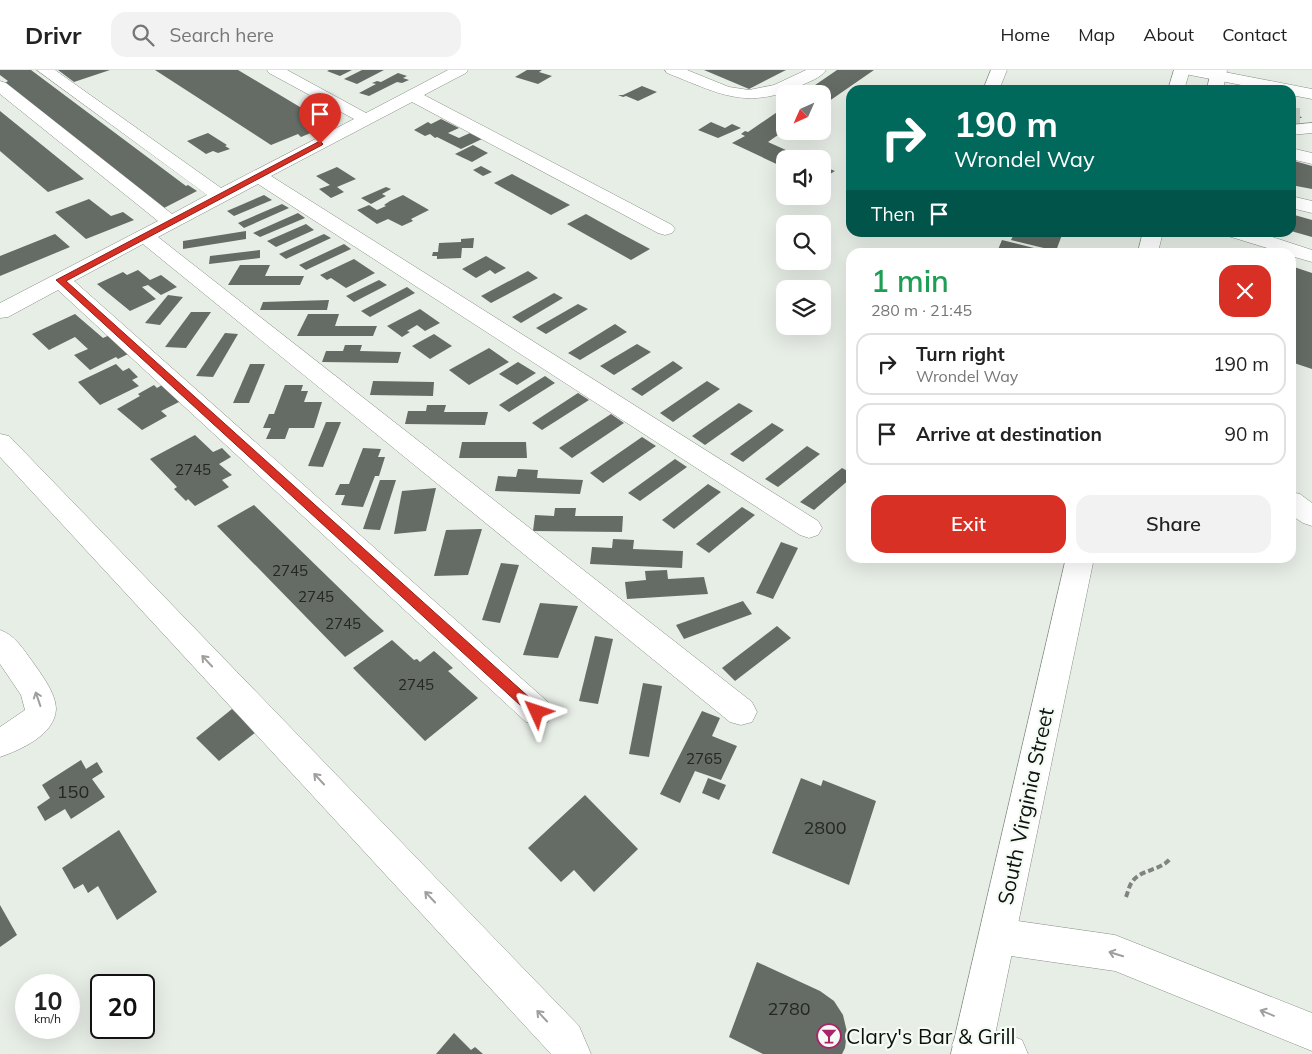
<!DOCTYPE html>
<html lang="en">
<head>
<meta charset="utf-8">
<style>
  :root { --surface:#fff; --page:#f2f2f2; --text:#222; --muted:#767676; --line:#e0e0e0; --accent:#d93025 }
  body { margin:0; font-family:Mulish,sans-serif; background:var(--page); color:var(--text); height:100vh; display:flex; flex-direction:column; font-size:19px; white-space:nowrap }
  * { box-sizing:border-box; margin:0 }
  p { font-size:16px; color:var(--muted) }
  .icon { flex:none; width:28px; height:28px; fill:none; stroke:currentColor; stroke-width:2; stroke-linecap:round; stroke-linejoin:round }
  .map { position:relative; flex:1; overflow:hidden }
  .panel { position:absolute; left:846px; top:178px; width:450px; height:315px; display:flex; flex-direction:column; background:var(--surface); border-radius:15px; box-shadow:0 5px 20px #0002 }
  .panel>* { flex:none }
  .banner { position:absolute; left:846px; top:15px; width:450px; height:152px; border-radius:15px; box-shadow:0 5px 20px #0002; background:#00695c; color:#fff; overflow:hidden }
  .needle { width:32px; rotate:225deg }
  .controls { position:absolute; left:776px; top:15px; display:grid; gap:10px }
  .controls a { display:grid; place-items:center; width:55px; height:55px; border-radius:10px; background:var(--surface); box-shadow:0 5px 20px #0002; font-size:25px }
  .speed { position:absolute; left:15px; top:904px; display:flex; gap:10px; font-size:25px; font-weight:700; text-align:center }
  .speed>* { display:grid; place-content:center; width:65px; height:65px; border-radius:50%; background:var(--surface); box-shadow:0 5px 20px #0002; line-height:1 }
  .speed small { font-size:12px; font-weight:400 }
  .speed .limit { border:2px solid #111; border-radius:8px; background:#fff; color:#111 }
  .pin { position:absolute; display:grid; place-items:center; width:42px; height:42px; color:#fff; margin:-51px -21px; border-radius:50% 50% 50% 0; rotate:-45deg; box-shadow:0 0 5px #0007 }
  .pin .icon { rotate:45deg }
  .me { position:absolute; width:55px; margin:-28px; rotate:312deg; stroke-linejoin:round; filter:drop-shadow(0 0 4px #0008) }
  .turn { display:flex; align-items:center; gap:18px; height:105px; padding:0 25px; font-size:22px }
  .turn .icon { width:65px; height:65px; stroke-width:2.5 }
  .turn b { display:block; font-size:35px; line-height:42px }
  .then { display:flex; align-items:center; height:48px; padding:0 25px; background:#0003; gap:10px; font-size:19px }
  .round { display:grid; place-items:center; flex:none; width:52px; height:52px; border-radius:15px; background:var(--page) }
  .head { display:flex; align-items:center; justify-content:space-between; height:85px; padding:0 25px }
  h1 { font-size:30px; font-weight:600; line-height:38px; color:#1e9e55 }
  .primary-button { display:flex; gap:10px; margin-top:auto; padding:10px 25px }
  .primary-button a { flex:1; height:58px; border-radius:15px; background:var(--accent); color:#fff; font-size:20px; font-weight:600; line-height:58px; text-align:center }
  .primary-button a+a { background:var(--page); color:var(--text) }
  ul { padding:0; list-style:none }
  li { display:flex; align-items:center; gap:15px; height:62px; margin:0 10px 8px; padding:0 15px; border:2px solid var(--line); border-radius:15px }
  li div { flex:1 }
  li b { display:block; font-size:19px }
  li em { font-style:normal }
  header { display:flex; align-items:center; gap:30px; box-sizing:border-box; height:70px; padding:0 25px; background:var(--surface); border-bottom:1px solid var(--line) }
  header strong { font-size:24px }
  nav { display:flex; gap:28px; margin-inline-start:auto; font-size:18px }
  .search { width:350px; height:45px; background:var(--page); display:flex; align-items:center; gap:12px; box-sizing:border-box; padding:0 18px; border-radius:15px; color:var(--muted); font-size:19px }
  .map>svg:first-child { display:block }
  .building { fill:#656b65 }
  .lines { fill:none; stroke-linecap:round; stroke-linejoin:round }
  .minor-tunnel { stroke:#c6cdc5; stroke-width:18; stroke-dasharray:18 9; stroke-linecap:butt }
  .minor-casing { stroke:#878e87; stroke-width:1 }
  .major-casing { stroke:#878e87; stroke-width:1 }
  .path { stroke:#80847f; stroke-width:4; stroke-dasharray:6 3; stroke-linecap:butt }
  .minor { fill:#fff; fill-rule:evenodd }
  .major { fill:#fff; fill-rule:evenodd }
  .oneway { stroke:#9f9f9e }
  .route { fill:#d93025; stroke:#8d1f18 }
  .labels { text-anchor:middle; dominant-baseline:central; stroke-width:4.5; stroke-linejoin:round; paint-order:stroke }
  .number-label { font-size:15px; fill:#242723 }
  .near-number-label { font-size:18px; fill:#242723 }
  .near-street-label { font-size:21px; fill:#0e100d; stroke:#f4fbf4 }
  .near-poi-label { font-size:21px; fill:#0e100d; stroke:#f4fbf4; text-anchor:start }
</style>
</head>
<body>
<header>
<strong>Drivr</strong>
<div class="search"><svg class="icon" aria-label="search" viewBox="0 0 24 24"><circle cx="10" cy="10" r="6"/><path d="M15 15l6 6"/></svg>Search here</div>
<nav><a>Home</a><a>Map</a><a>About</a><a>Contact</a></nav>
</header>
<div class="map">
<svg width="1312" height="984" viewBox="0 0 1312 984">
  <rect width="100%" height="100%" fill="#e7eee6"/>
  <!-- building -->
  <g class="building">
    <polygon points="0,0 31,0 186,116 188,115 197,121 164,138 5,13 8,11 0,5"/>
    <polygon points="58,0 110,0 74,12"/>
    <polygon points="155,0 238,0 330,55 301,67 298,64 271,75"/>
    <polygon points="329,0 352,0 340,6 327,1"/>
    <polygon points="362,0 384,0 357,14 344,9"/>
    <polygon points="527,0 542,0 539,2 552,6 538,14 515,7"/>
    <polygon points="704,0 786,0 749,19"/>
    <polygon points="837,0 874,0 822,36 822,24 802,24"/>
    <polygon points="398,3 407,6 403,8 409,10 402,13 397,12 369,26 359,23 376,14 372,13 377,11 381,12"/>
    <polygon points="642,16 657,22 638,31 626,26 623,27 618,25 623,25"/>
    <polygon points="783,38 785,39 785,60 768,72 806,89 785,89 785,98 732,73 745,66 741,64 745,61 748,62"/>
    <polygon points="1291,38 1302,48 1291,48"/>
    <polygon points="0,41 84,109 48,122 0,81"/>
    <polygon points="441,49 459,58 448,63 459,68 470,63 482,69 461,79 437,67 435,68 430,64 425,66 414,60 428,52 431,54"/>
    <polygon points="711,52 725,58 732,54 741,58 718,68 698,60"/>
    <polygon points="208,63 227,75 225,76 230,79 218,83 213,81 206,84 187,71"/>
    <polygon points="473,75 488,83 472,92 455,84"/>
    <polygon points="1291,90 1312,96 1312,119 1291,115"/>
    <polygon points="481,96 492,102 483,106 473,100"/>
    <polygon points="822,96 835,101 822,109"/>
    <polygon points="337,97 356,109 337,117 344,122 331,128 319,119 330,115 316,106"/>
    <polygon points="512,104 540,119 570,135 551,145 494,113"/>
    <polygon points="386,117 391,119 382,124 386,126 371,134 361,128"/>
    <polygon points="264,125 272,130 234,146 227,141"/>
    <polygon points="403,125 429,140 411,149 413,151 402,156 388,149 377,154 357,140 369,135 377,140 386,136 384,135 390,131"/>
    <polygon points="89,129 111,146 123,142 134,150 86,169 55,142"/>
    <polygon points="282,134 289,138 244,158 238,153"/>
    <polygon points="298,143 305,148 260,167 253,163"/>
    <polygon points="586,144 620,163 650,179 631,190 567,154"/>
    <polygon points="1291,144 1312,150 1312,167 1291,161"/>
    <polygon points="306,154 314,160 276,177 267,171"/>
    <polygon points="246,161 246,169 183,179 183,171"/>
    <polygon points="1015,162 1063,162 1056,181 1011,170"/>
    <polygon points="55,164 70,177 0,206 0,186"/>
    <polygon points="324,164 331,168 286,189 279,184"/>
    <polygon points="474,168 473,178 462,178 461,188 437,189 437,186 432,186 433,182 438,182 439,173 461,172 461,169"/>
    <polygon points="1002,170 1034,178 1033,182 997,182"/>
    <polygon points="344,174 351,179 306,200 299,195"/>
    <polygon points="260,180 260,188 209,194 210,186"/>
    <polygon points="486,186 506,198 495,204 490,200 476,208 462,199"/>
    <polygon points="354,189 375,203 346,218 331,208 327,210 320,205"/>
    <polygon points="240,195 270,195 265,206 304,206 300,215 228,215"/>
    <polygon points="1291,196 1312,203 1312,299 1291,292"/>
    <polygon points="138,200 150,210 161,205 177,217 161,225 148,215 142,217 156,229 130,241 97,214 123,202 127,205"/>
    <polygon points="528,201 538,208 491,233 481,226"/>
    <polygon points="379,210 387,215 354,232 346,226"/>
    <polygon points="407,217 415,223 370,247 361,241"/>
    <polygon points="554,223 563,228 521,253 512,247"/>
    <polygon points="168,225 183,227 160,255 145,253"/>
    <polygon points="329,230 327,240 260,240 263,232"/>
    <polygon points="578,234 588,239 546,264 536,258"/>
    <polygon points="420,239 440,253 425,261 417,255 407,261 410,262 402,267 387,256"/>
    <polygon points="191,242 211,242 186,278 165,277"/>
    <polygon points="75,244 103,268 112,264 131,279 125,282 128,284 118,289 116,287 90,300 74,285 88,279 75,267 49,280 32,264"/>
    <polygon points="308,244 339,244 335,256 377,256 373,266 297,266"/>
    <polygon points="615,254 627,262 580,290 568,283"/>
    <polygon points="225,263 238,264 213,307 196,306"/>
    <polygon points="434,264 452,276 430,289 412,276"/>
    <polygon points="637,274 651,282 614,305 600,296"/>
    <polygon points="345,275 362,275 360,281 401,282 398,293 322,292 326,281 343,281"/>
    <polygon points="489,278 509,292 469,315 449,300"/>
    <polygon points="673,291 683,298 642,326 631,319"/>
    <polygon points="518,292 536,303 517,315 499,304"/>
    <polygon points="116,294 123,301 129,298 138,307 132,310 139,316 100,335 78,312"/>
    <polygon points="250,294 265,294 249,333 233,333"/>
    <polygon points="545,306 555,313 509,342 499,335"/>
    <polygon points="373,311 434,312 433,326 370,325"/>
    <polygon points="707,311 720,319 673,352 660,343"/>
    <polygon points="154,315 157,318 162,315 181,331 161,341 167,346 142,360 117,339 140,326 138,324"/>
    <polygon points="285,315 303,315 301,321 308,321 304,332 322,332 314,358 289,358 285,369 266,369 271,358 263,358 269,344 274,344"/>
    <polygon points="578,323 589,330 542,360 532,353"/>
    <polygon points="739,333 753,341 705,375 692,366"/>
    <polygon points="427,335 446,335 444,342 488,342 485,355 405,354 408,341 426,341"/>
    <polygon points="611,344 624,353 572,388 559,378"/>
    <polygon points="326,352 341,352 323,397 308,396"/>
    <polygon points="772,353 784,360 743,392 730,384"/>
    <polygon points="195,365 213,382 222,378 231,387 219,394 232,405 222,410 229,417 195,436 188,429 186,431 174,419 177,417 150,389"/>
    <polygon points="642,367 656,376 603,413 590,403"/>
    <polygon points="462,372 526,372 527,388 459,388"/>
    <polygon points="807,376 820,384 778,417 765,409"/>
    <polygon points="363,378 381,379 378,387 385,387 379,406 375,406 363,437 341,435 345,425 335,425 340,414 349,414"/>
    <polygon points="675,389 687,397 640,431 628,423"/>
    <polygon points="842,398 851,403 851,408 814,440 800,432"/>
    <polygon points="518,399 538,400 537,408 583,410 580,424 495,421 498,406 516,407"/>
    <polygon points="380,410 396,410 380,460 363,459"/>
    <polygon points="708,414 721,422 674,459 662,450"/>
    <polygon points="436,418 426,461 394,464 402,421"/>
    <polygon points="254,435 369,547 384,561 345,587 217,456"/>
    <polygon points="742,437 755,445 709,483 696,474"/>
    <polygon points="555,438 576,438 575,446 623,446 622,462 533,461 535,445 554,446"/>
    <polygon points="482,459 468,505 434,506 446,460"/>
    <polygon points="613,469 634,470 633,479 683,481 682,498 590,494 592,477 612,478"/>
    <polygon points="781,472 798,478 773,529 756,523"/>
    <polygon points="501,493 519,495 500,553 482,550"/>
    <polygon points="667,500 668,509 704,507 708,524 627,529 625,512 646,510 645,501"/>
    <polygon points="743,531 752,544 684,569 676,555"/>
    <polygon points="540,533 578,536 558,588 523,585"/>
    <polygon points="777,556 791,568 735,611 722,598"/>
    <polygon points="595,566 613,569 598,634 579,631"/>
    <polygon points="392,570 414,590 417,589 420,592 434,581 453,598 448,601 478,628 425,671 353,598"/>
    <polygon points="643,613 662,616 649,687 629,684"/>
    <polygon points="232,639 256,662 219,691 196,668"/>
    <polygon points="702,641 720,648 712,666 737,676 721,710 695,701 680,733 660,724"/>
    <polygon points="81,690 86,699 97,692 103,702 92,709 105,727 71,749 65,739 45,751 37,737 50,728 42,715"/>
    <polygon points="708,708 726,715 719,730 702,723"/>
    <polygon points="801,708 821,716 823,710 876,731 849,815 772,783"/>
    <polygon points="585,725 638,779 594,822 574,800 561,812 528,778"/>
    <polygon points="119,760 157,822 117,850 98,816 88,823 83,814 74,819 62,798"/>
    <polygon points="0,835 17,865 0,877"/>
    <polygon points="757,892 820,921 834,931 843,945 847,962 845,978 842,984 763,984 729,967"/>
    <polygon points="454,963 471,980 475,977 483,984 436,984"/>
  </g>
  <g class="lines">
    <!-- minor-tunnel -->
    <polyline class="minor-tunnel" points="1291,47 1300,47"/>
    <!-- minor casing -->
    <g class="minor-casing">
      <g id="minor">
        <polygon points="37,0 55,0 221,118 354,49 269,3 267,0 287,0 366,43 448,0 468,0 466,3 424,25 672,155 675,159 672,163 665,165 658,163 412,32 271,106 818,451 822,458 818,465 809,468 800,465 258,114 158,167 752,632 757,642 752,652 741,655 730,652 143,174 74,211 548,632 553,642 548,652 537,655 526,652 58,220 8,247 0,248 0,233 158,151 0,24 0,11 6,13 172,144 207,125"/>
        <path d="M 665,0 L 687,0 L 729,17 L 749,20 L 774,15 L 806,0 L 826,0 C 821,8 808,12 800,16 C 746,41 718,23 667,3 Z"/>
        <polygon points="991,0 1007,0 999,20 983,20"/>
        <polygon points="1182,0 1214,0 1312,19 1312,29 1291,25 1291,20 1267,20 1190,5 1184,3"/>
        <polygon points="1312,53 1312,63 1291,65 1291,55"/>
        <polygon points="1291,78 1312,83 1312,94 1291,89"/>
        <polygon points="1291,126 1312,131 1312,143 1291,138"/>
        <polygon points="1226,162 1257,162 1312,180 1312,192 1291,186 1291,182 1280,182 1228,166"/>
        <polygon points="0,364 9,366 579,956 591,984 551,984 0,387"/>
        <polygon points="1291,422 1300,424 1312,433 1312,456 1303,453 1291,445"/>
        <path d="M 0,560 C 15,565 23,579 32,591 C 41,604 56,623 56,639 C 55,665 20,680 0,687 L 0,657 L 25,640 L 21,625 L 0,594 Z"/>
        <polygon points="997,848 1115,865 1312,943 1312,981 1115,901 997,884 984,879 979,866 984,853"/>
        <polygon points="972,955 1008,964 1022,970 1028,984 956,984 952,975 958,961"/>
      </g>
    </g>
    <!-- major casing -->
    <g class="major-casing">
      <g id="major">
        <polygon points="1174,0 1190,0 1184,20 1168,20"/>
        <polygon points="1211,0 1227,0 1223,20 1207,20"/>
        <polygon points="1143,162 1163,162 1158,182 1138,182"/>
        <polygon points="1066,488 1094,488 991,984 951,984"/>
      </g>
    </g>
    <!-- path -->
    <path class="path" d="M 1126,827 C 1128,822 1129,816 1132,812 C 1141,799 1160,801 1170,789"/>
    <!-- minor -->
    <use href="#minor" class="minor"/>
    <!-- major -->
    <use href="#major" class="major"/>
  </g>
  <!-- one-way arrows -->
  <defs><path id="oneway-shaft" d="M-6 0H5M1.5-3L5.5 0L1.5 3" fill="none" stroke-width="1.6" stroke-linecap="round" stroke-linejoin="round" transform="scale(1.25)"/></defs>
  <g class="oneway">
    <use href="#oneway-shaft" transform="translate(207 591) rotate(-133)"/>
    <use href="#oneway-shaft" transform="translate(38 629) rotate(-109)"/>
    <use href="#oneway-shaft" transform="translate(319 709) rotate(-133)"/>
    <use href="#oneway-shaft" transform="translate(430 827) rotate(-133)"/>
    <use href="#oneway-shaft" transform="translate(1116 884) rotate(-163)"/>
    <use href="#oneway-shaft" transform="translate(1267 943) rotate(-158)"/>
    <use href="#oneway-shaft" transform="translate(542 946) rotate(-133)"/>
  </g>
  <!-- route -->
  <polygon class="route" points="320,71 323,74 322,75 66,211 541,638 543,642 541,646 537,647 532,646 56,210"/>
  <!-- icons -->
  <defs>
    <g id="bar-ring" transform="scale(1.25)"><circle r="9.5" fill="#f4fbf4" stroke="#aa236b" stroke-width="1.5"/><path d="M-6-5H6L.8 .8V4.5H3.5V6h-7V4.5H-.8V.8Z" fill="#aa236b"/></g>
  </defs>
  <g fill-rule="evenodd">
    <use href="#bar-ring" x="829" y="966"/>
  </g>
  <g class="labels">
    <!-- number labels -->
    <g class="number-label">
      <text x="193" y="399">2745</text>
      <text x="290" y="500">2745</text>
      <text x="316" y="526">2745</text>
      <text x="343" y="553">2745</text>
      <text x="416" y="614">2745</text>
      <text x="704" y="688">2765</text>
    </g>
    <!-- near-number labels -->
    <g class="near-number-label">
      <text x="73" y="721">150</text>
      <text x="825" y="757">2800</text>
      <text x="789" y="938">2780</text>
    </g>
    <!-- near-street labels -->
    <g class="near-street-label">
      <text transform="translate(1025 736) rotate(-78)">South Virginia Street</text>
    </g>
    <!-- near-poi labels -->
    <g class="near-poi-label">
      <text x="846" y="966">Clary's Bar &amp; Grill</text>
    </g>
  </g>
</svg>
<div class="controls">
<a><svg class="needle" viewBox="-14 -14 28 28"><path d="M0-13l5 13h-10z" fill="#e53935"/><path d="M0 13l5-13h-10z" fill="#767676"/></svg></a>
<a><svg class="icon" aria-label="sound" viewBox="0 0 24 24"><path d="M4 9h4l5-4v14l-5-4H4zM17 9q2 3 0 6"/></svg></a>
<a><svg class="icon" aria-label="search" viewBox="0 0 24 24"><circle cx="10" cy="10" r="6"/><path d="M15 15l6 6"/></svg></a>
<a><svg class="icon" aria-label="layers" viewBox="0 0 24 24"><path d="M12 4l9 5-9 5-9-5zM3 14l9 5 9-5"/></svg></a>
</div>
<div class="speed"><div>10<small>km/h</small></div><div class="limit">20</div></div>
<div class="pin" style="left:320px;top:74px;background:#d93025"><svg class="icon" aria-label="arrive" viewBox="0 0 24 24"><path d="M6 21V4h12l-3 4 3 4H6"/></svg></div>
<svg class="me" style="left:537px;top:642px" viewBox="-20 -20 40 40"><path d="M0-17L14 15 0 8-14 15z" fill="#d93025" stroke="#fff" stroke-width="4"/></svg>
<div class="banner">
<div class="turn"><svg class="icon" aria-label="right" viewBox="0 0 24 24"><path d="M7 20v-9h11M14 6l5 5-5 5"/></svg><div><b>190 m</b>Wrondel Way</div></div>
<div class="then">Then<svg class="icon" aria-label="arrive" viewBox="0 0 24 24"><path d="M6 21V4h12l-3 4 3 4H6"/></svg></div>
</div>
<section class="panel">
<div class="head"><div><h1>1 min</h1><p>280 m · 21:45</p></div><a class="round" style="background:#d93025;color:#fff"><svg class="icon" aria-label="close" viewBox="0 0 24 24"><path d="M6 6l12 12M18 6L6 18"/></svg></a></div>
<ul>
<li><svg class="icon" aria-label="right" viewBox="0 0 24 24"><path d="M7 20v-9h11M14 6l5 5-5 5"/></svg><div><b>Turn right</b><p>Wrondel Way</p></div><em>190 m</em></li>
<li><svg class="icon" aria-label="arrive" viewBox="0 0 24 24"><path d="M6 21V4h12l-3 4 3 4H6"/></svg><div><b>Arrive at destination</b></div><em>90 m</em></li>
</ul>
<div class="primary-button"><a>Exit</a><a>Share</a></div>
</section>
</div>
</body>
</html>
